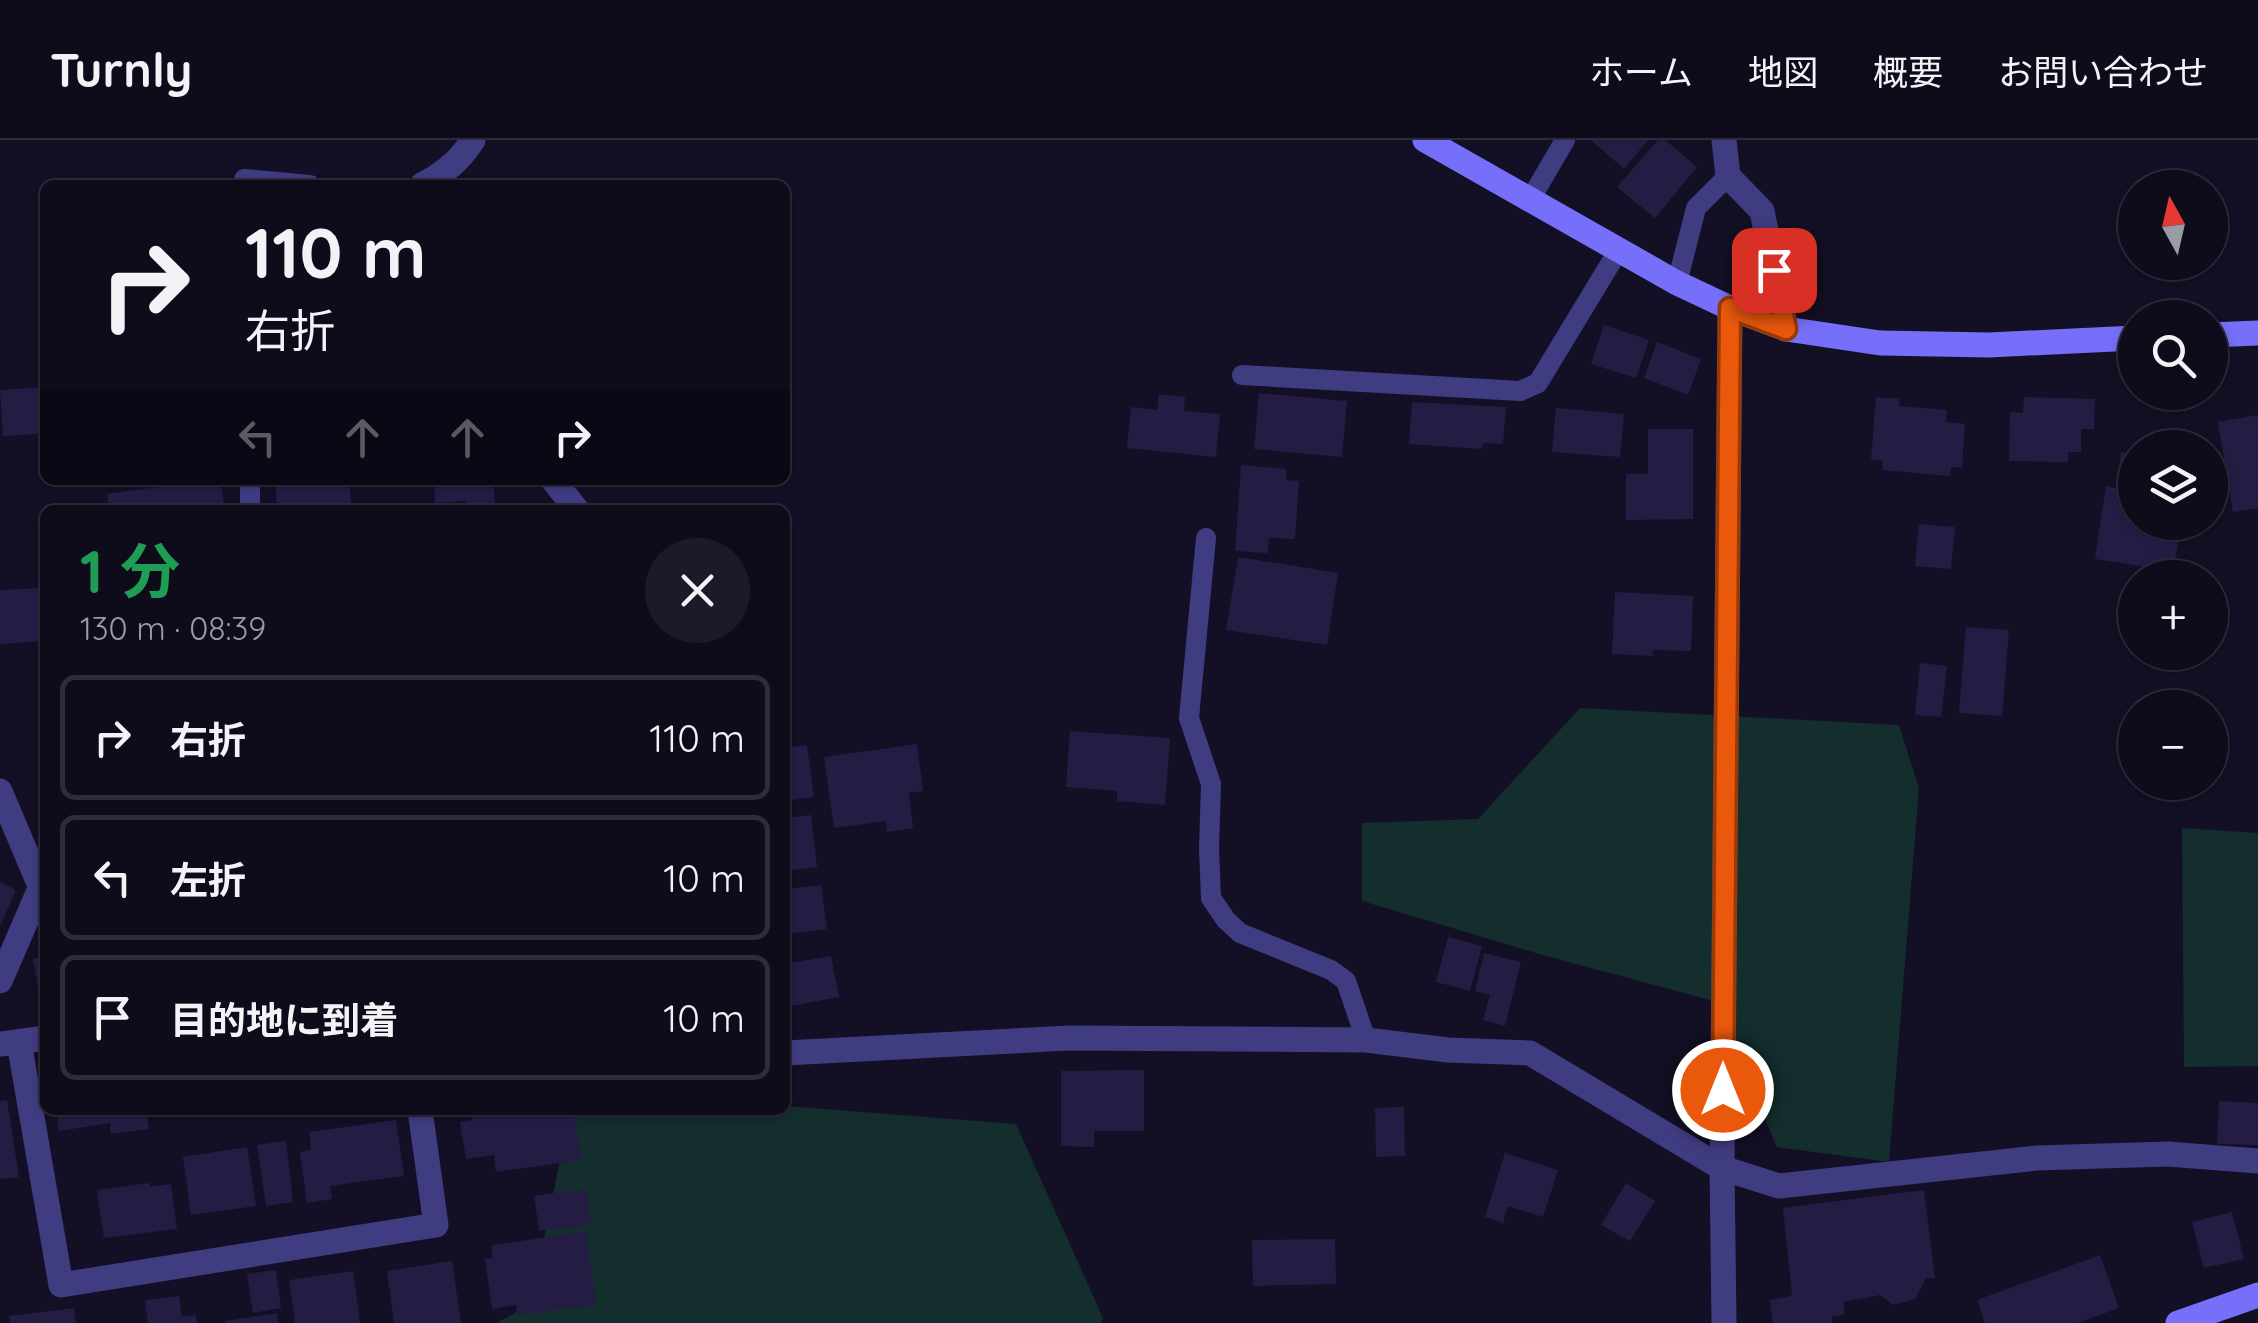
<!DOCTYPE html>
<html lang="ja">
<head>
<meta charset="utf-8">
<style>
  :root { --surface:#0e0b1b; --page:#1c1928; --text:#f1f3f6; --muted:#9b9ba3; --line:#2e2b3a }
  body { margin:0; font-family:Quicksand,"Noto Sans JP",sans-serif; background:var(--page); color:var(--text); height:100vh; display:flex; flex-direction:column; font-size:38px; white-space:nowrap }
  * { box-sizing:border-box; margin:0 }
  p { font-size:32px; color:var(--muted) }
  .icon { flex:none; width:55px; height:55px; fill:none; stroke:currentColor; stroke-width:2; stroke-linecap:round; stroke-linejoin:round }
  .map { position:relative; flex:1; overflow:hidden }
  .side { position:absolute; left:40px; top:365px; width:750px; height:610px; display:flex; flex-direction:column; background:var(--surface); border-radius:15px; box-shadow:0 2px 8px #0004,0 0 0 2px var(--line) }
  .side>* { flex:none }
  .guide { position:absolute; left:40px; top:40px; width:750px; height:305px; border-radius:15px; box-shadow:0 2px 8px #0004,0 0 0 2px var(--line); background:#0e0b1b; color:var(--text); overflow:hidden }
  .needle { width:65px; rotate:352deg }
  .controls { position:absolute; left:2118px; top:30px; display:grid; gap:20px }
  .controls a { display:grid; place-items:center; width:110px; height:110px; border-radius:50%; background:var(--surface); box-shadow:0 2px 8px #0004,0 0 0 2px var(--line); font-size:50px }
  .pin { position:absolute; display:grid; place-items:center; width:85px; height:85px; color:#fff; margin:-42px; border-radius:20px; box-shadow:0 5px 15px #0006 }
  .me { position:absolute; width:110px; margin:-55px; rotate:0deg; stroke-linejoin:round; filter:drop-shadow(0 0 8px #0008) }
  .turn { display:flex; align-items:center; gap:35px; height:210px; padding:0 40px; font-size:45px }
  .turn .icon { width:130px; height:130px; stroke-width:2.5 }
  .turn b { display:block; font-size:70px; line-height:85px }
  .lanes { display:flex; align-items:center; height:95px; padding:0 40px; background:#0003; justify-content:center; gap:50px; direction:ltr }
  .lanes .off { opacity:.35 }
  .round { display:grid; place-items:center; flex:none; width:105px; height:105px; border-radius:52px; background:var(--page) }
  .overview { display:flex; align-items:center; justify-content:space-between; height:170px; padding:0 40px }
  h1 { font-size:60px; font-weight:700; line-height:75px; color:#1e9e55 }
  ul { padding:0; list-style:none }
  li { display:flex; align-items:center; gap:30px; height:125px; margin:0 20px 15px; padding:0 20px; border:5px solid var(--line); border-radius:15px }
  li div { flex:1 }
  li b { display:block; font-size:38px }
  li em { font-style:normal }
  header { display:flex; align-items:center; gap:60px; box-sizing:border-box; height:140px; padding:0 50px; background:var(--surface); border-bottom:2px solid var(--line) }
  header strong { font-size:48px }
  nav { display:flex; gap:55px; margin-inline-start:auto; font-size:35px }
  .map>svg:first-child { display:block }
  .green { fill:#132e2d }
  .building { fill:#251c44 }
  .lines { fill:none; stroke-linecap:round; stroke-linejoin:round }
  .lane { stroke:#403c81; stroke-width:20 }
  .street { stroke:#403c81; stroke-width:25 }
  .secondary { stroke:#756ff9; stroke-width:25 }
  .route-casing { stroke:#983908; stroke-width:25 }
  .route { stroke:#ea580c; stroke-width:18 }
</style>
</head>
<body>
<header>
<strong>Turnly</strong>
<nav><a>ホーム</a><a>地図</a><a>概要</a><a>お問い合わせ</a></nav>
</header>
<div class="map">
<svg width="2258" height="1183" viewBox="0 0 2258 1183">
  <rect width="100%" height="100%" fill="#130f24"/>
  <!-- green -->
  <g class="green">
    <polygon points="1580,568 1899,585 1919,648 1889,1022 1777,1007 1714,861 1546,816 1362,761 1362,683 1478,679"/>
    <polygon points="2182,688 2258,693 2258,926 2184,927"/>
    <polygon points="785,966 1016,984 1103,1178 1101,1183 496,1183 531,1164 570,970 785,970"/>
  </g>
  <!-- building -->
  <g class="building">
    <polygon points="1591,0 1648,0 1624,29"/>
    <polygon points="1658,0 1665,0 1697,27 1655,78 1617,47"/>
    <polygon points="1604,185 1649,200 1636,238 1591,224"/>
    <polygon points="1657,202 1701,219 1688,255 1644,238"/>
    <polygon points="45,247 45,299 39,299 38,294 3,296 0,250"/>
    <polygon points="1259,253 1347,261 1342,317 1254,309"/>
    <polygon points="1159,254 1185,257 1184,271 1220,274 1216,317 1127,308 1131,267 1157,270"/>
    <polygon points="1876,257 1899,259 1899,266 1947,270 1946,282 1965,284 1962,328 1951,327 1950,336 1882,330 1883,321 1871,320"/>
    <polygon points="2024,257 2095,259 2094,289 2081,289 2081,312 2068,312 2068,322 2009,321 2010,272 2023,273"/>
    <polygon points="1412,262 1506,267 1503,304 1483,303 1482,309 1409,304"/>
    <polygon points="1556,268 1624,274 1620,317 1552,312"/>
    <polygon points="2258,275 2258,368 2233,372 2218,282"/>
    <polygon points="1648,289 1693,289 1693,379 1626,380 1626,334 1648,334"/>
    <polygon points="2121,312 2135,314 2135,382 2173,382 2171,394 2179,396 2173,431 2095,419 2106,346 2116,348"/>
    <polygon points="1241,325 1286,329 1286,340 1299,341 1295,399 1269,398 1268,413 1235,411"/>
    <polygon points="207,340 220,340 225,370 109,370 107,354"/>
    <polygon points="275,340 349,340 352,370 277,370"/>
    <polygon points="434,340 493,340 495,366 466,367 465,361 435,363"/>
    <polygon points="1919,384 1955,387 1951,429 1915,426"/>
    <polygon points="1238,417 1338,433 1327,505 1226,490"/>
    <polygon points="45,448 45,501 0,504 0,450"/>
    <polygon points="1615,452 1693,456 1691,511 1653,510 1653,516 1612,514"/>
    <polygon points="1966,487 2009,490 2002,576 1959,573"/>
    <polygon points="1920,523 1947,526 1941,577 1915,575"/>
    <polygon points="1070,591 1170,598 1165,665 1117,661 1117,651 1066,647"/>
    <polygon points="917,604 923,651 909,653 913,688 887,692 886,681 834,688 824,617"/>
    <polygon points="807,605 814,657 785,661 785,608"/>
    <polygon points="811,675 817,727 785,731 785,678"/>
    <polygon points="0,742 16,750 0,786"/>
    <polygon points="821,745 827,789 785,794 785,749"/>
    <polygon points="45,793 45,858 40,858 33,819 40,817 39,805"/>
    <polygon points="1448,797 1482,806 1470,851 1436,842"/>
    <polygon points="1484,813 1521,822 1505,886 1483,880 1490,855 1475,851"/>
    <polygon points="831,816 839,857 785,867 785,824"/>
    <polygon points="1144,930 1144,991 1094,991 1094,1007 1061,1006 1061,931"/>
    <polygon points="7,960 19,1037 0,1039 0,961"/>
    <polygon points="2219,961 2258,963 2258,1005 2217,1004"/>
    <polygon points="1404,967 1405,1016 1376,1017 1375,968"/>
    <polygon points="56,970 146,970 149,989 111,994 110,983 59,991"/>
    <polygon points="292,970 326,970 327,972 293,977"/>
    <polygon points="470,970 574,970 581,1020 496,1032 494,1015 466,1019 460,982 472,980"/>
    <polygon points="396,980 404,1036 330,1046 332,1059 307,1063 300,1012 311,1010 309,992"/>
    <polygon points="286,1001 293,1062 266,1066 257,1005"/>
    <polygon points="247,1007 256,1066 191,1075 183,1017"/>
    <polygon points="1505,1013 1558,1030 1543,1077 1508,1066 1503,1083 1485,1077"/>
    <polygon points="149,1043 150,1047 171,1044 177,1089 104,1098 97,1050"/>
    <polygon points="1626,1043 1655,1061 1630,1101 1601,1085"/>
    <polygon points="586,1049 591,1084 539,1091 534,1056"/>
    <polygon points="1924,1050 1935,1138 1926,1138 1915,1159 1893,1165 1880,1155 1843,1162 1845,1175 1832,1176 1832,1183 1773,1183 1770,1160 1792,1156 1783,1068"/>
    <polygon points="2232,1072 2244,1119 2204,1128 2192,1082"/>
    <polygon points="586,1092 596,1165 517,1175 516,1165 492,1169 485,1119 493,1118 491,1105"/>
    <polygon points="1335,1099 1336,1144 1253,1146 1252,1100"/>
    <polygon points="2100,1115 2119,1168 2077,1183 1985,1183 1977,1160"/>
    <polygon points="452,1121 461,1183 394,1183 387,1131"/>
    <polygon points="276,1130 281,1168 253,1173 247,1134"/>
    <polygon points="353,1131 360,1183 295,1183 289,1140"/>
    <polygon points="179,1156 182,1177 196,1175 197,1183 148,1183 145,1160"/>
    <polygon points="74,1168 76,1183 10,1183 9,1176"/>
    <polygon points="277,1173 278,1183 226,1183 226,1181"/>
  </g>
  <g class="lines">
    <!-- lane -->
    <g class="lane">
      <polyline points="244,45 244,39 310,45"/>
      <polyline points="1530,60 1565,0"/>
      <polyline points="1677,143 1696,68 1728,36"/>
      <polyline points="1242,235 1520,251 1538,243 1618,111"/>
      <polyline points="250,340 250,370"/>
      <polyline points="1206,398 1189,578 1211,644 1209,709 1211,758 1226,780 1240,793 1331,830 1346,841 1366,900"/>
    </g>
    <!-- street -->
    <g class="street">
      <polyline points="1724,0 1728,36 1762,71 1786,189"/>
      <path d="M 422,45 C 442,35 461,19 473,0"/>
      <polyline points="553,340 577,370"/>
      <polyline points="0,651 40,746"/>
      <polyline points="0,841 45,737"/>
      <polyline points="19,902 61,1145 436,1085 420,970"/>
      <polyline points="0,904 45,898"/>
      <polyline points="785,913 1069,898 1366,900 1448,910 1530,913 1722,1028 1779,1046 2037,1018 2168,1014 2258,1021"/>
      <polyline points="1724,1183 1722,1028 1730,168"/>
    </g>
    <!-- secondary -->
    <g class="secondary">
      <polyline points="1425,0 1677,143 1730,168 1786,189 1880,203 1989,205 2135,198"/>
      <polyline points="2210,195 2258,193"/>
      <polyline points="2178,1183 2258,1155"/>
    </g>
  </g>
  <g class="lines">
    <!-- route casing -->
    <g class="route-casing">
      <polyline id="route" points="1723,950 1730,168 1786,189 1774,130"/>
    </g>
    <!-- route -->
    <use href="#route" class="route"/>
  </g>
</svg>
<div class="controls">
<a><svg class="needle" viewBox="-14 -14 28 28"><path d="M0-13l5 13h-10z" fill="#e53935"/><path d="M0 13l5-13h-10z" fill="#9b9ba3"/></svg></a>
<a><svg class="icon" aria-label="search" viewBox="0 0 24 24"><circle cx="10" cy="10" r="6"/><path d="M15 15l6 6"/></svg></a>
<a><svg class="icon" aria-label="layers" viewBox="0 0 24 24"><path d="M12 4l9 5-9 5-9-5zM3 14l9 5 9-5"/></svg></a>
<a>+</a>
<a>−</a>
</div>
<div class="pin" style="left:1774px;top:130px;background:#d93025"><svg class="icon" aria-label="arrive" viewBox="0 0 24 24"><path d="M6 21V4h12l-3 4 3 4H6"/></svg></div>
<svg class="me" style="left:1723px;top:950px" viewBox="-20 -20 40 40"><circle r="17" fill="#ea580c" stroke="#fff" stroke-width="3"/><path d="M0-11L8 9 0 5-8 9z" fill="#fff"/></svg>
<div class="guide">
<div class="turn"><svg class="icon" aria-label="right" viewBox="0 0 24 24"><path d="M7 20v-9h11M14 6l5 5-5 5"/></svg><div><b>110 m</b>右折</div></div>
<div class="lanes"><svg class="icon off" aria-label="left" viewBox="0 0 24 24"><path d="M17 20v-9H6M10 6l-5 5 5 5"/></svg><svg class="icon off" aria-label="ahead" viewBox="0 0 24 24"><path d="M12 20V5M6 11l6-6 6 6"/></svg><svg class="icon off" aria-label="ahead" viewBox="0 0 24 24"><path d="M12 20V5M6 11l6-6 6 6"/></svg><svg class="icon" aria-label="right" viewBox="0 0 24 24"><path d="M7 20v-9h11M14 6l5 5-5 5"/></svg></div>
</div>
<section class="side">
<div class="overview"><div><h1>1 分</h1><p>130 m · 08:39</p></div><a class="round"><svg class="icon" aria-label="close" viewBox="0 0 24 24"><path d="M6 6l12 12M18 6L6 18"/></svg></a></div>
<ul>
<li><svg class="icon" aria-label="right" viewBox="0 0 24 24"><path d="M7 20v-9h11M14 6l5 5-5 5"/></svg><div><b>右折</b></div><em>110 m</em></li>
<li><svg class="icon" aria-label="left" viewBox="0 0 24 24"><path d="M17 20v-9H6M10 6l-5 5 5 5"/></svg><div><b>左折</b></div><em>10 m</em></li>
<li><svg class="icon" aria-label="arrive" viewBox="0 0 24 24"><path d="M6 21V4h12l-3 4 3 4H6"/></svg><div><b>目的地に到着</b></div><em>10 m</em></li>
</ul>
</section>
</div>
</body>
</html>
